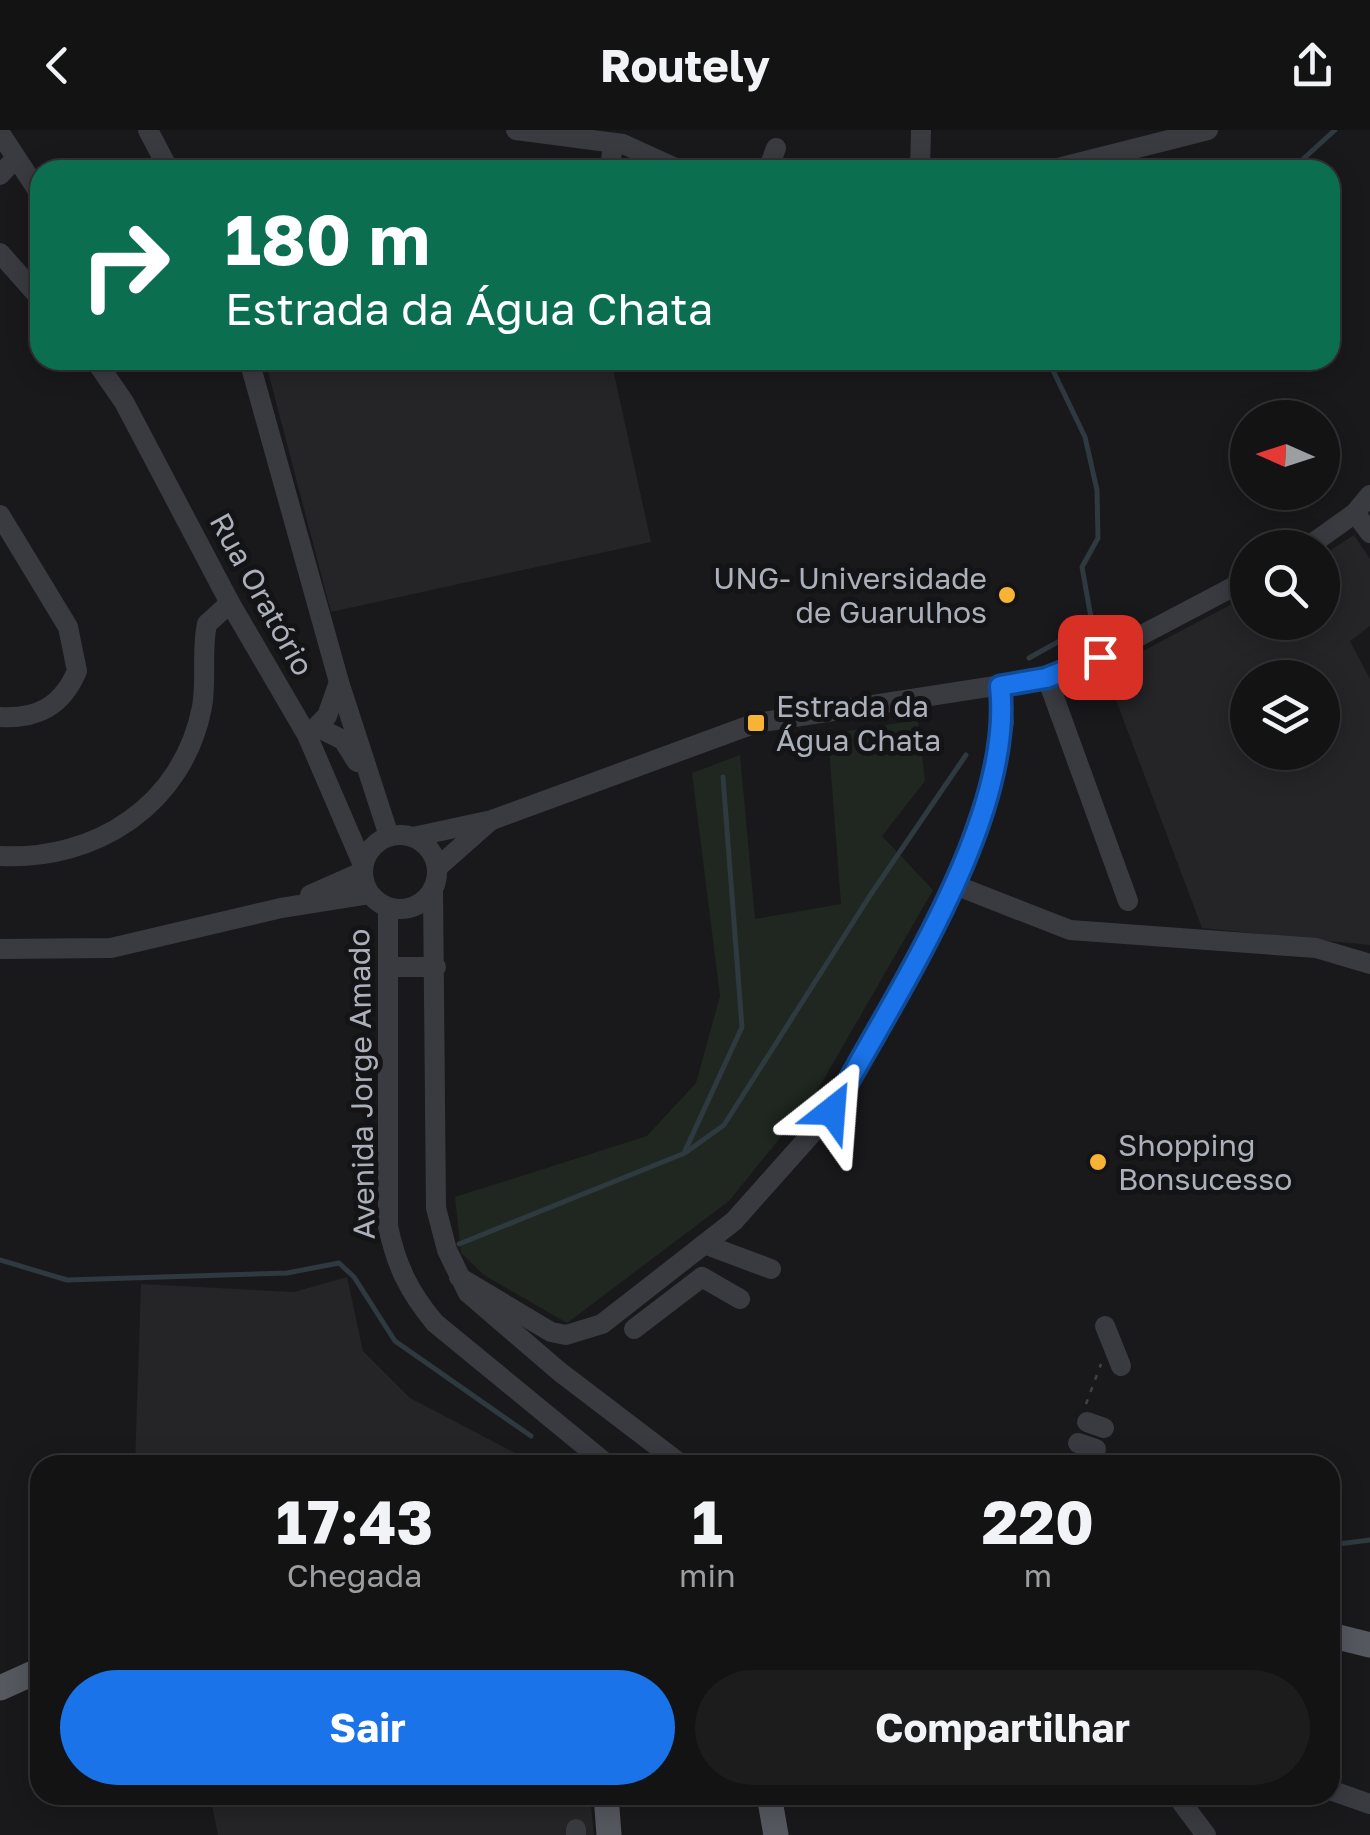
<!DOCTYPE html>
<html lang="pt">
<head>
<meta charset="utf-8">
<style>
  :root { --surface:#131314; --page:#1c1c1d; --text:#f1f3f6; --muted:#9d9ea0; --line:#323234; --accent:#1a73e8 }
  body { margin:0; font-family:"Golos Text",sans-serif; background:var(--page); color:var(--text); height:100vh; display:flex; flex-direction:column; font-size:38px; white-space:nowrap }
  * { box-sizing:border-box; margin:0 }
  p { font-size:32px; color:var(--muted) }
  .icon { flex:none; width:55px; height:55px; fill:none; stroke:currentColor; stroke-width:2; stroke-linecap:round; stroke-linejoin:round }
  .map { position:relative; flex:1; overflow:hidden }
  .details { position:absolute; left:30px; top:1325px; width:1310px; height:350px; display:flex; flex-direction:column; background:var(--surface); border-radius:30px; box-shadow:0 5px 25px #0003,0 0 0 2px var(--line) }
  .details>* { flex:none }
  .top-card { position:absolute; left:30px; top:30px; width:1310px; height:210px; border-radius:30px; box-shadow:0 5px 25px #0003,0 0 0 2px var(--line); background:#0b6e4f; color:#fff; overflow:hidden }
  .needle { width:65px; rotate:273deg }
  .tools { position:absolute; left:1230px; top:270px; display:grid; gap:20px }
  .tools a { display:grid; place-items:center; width:110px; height:110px; border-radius:50%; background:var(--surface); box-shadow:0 5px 25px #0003,0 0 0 2px var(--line); font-size:50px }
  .pin { position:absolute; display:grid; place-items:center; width:85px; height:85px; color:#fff; margin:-42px; border-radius:20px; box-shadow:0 5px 15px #0006 }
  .me { position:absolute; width:110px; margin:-55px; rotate:28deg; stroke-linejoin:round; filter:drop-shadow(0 0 8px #0008) }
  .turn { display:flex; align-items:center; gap:35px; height:210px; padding:0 30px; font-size:45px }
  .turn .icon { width:130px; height:130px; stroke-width:2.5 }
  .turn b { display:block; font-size:70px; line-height:85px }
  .eta { display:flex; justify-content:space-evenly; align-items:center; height:170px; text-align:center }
  .eta b { font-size:60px; font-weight:700; line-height:70px }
  .primary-button { display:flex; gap:20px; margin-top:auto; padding:20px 30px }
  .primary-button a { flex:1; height:115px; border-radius:60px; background:var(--accent); color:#fff; font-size:40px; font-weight:700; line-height:115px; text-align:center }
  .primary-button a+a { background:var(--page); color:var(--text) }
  header { display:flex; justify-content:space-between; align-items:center; height:130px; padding:0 30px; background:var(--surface); font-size:45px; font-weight:700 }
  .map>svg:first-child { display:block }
  .built { fill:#252528; fill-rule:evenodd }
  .green { fill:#1f2720 }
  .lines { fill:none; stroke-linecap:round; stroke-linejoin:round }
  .stream { stroke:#2e3940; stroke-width:5 }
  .path { stroke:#404248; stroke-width:2.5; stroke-dasharray:5 8; stroke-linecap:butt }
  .minor { stroke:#3a3b41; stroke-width:20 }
  .major { stroke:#565860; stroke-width:25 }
  .route-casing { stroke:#114b97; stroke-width:25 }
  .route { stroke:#1a73e8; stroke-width:18 }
  .poi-dot { fill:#f7b335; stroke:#141416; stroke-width:4 }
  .labels { text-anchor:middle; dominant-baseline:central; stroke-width:10; stroke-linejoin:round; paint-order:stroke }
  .poi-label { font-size:30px; fill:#abb0bb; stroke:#141416; text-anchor:start }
  .street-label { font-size:30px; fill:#abb0bb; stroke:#141416 }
</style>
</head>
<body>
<header><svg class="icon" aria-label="back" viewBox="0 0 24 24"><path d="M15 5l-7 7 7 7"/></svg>Routely<svg class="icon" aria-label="share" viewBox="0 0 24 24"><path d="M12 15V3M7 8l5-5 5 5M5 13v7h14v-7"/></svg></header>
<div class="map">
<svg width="1370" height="1705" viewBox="0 0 1370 1705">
  <rect width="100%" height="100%" fill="#19191b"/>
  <!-- built -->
  <g class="built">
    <polygon points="265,230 611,230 651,412 331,482"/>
    <path d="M 1354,405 L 1370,429 L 1370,496 L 1350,511 L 1370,549 L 1370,815 L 1202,798 L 1105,541 L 1247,466 L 1248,492 L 1322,492 L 1323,425 ZM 1248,548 L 1322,548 L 1322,622 L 1248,622 Z"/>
    <polygon points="347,1147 363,1221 410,1268 538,1335 135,1335 141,1154 294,1162"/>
    <polygon points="210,1665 590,1665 594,1705 218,1705"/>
  </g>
  <!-- green -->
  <polygon class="green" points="918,590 925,651 882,706 933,760 814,966 729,1071 567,1193 484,1145 461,1123 455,1067 647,1006 696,953 720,866 692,643 740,625 755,789 841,774 828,604"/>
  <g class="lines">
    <!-- stream -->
    <g class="stream">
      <polyline points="1283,40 1301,31 1335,0"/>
      <polyline points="1029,528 1092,493 1082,437 1098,408 1097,360 1085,307 1048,230"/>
      <polyline points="685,1021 742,897 723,647"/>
      <polyline points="459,1114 685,1023 724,995 871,764 966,625"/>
      <polyline points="0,1130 67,1150 287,1143 339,1133 354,1147 395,1211 531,1306"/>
      <polyline points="1330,1415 1370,1410"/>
    </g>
    <!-- path -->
    <polyline class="path" points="1086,1274 1101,1234"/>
    <!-- minor -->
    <g class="minor">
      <polyline points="148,0 169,40"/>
      <polyline points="516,0 623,14 680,40"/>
      <polyline points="0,3 40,64"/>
      <polyline points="610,40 613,13"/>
      <polyline points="768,40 776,18"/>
      <polyline points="920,40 921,0"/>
      <polyline points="1050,40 1208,0"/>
      <polyline points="0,45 16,28"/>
      <polyline points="0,123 40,168"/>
      <polyline points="95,230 124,272 230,473 307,605 363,735"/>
      <polyline points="249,230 339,552 389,706"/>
      <polyline points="1355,383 1370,403"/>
      <path d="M 0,385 L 68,497 L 77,541 C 62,576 38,589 0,587"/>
      <polyline points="1306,418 1355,383 1370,365"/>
      <polyline points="1047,548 1128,771"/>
      <polyline points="319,598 343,610 357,632"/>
      <polyline points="309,604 327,586 339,552"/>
      <circle cx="400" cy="742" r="37"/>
      <polyline points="413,707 492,690 756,593 1047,548 1100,527 1248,449"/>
      <path d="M 0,726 C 96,731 183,675 202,577 C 207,549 201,521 207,494 L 230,473"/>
      <polyline points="437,738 490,691"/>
      <polyline points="955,755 1070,800 1316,818 1370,834"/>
      <polyline points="433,758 436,1078 447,1120 468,1163 560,1242 682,1335"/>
      <polyline points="310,765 362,742"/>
      <path d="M 388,778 L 388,1096 C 396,1135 409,1162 435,1193 L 608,1335"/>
      <polyline points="0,819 111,818 281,778 369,764"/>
      <polyline points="390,837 436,837"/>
      <polyline points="704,1114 771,1139"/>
      <polyline points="459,1147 551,1202 566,1205 602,1194 734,1091 832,981 955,755 996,636 1004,592 1000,556"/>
      <polyline points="1105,1196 1121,1236"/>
      <polyline points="634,1199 702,1147 740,1169"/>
      <polyline points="1087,1292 1104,1298"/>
      <polyline points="1078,1313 1096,1319"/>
      <polyline points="1330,1660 1370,1674"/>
      <polyline points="1176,1665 1206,1705"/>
      <polyline points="576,1699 576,1705"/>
    </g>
    <!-- major -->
    <g class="major">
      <polyline points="1330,1505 1370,1515"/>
      <polyline points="0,1558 40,1540"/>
      <polyline points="606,1665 609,1705"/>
      <polyline points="769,1665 776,1705"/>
    </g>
  </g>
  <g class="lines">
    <!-- route casing -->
    <g class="route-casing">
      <path id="route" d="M 832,981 C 894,866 1015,688 1000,556 L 1046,548 L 1100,527"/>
    </g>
    <!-- route -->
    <use href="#route" class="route"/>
  </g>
  <!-- markers -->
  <g class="poi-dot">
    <circle cx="1007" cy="465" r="10"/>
    <rect x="746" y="583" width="20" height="20" rx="5"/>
    <circle cx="1098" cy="1032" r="10"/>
  </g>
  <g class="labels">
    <!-- poi labels -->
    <g class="poi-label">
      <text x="987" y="448" text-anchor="end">UNG- Universidade<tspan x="987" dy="34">de Guarulhos</tspan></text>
      <text x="776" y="576">Estrada da<tspan x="776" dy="34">Água Chata</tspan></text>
      <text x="1118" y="1015">Shopping<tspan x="1118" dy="34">Bonsucesso</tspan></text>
    </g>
    <!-- street labels -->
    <g class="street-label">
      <text transform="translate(262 464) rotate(61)">Rua Oratório</text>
      <text transform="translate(361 954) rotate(-91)">Avenida Jorge Amado</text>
    </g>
  </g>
</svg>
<div class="tools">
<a><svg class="needle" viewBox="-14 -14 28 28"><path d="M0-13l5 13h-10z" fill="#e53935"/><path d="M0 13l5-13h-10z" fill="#9d9ea0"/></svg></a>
<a><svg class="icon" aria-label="search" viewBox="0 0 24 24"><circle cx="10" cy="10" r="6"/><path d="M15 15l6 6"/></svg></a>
<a><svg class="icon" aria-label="layers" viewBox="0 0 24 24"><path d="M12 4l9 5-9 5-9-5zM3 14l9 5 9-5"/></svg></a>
</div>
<div class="pin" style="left:1100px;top:527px;background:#d93025"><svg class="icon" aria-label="arrive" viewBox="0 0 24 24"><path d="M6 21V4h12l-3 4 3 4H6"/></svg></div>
<svg class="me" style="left:832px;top:981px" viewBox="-20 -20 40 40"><path d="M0-17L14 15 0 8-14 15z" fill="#1a73e8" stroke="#fff" stroke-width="4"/></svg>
<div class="top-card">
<div class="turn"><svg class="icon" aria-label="right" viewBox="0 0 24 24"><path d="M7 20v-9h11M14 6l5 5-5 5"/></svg><div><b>180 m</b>Estrada da Água Chata</div></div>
</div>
<section class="details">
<div class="eta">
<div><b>17:43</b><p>Chegada</p></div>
<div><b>1</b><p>min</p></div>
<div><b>220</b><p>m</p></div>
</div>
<div class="primary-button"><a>Sair</a><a>Compartilhar</a></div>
</section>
</div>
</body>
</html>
